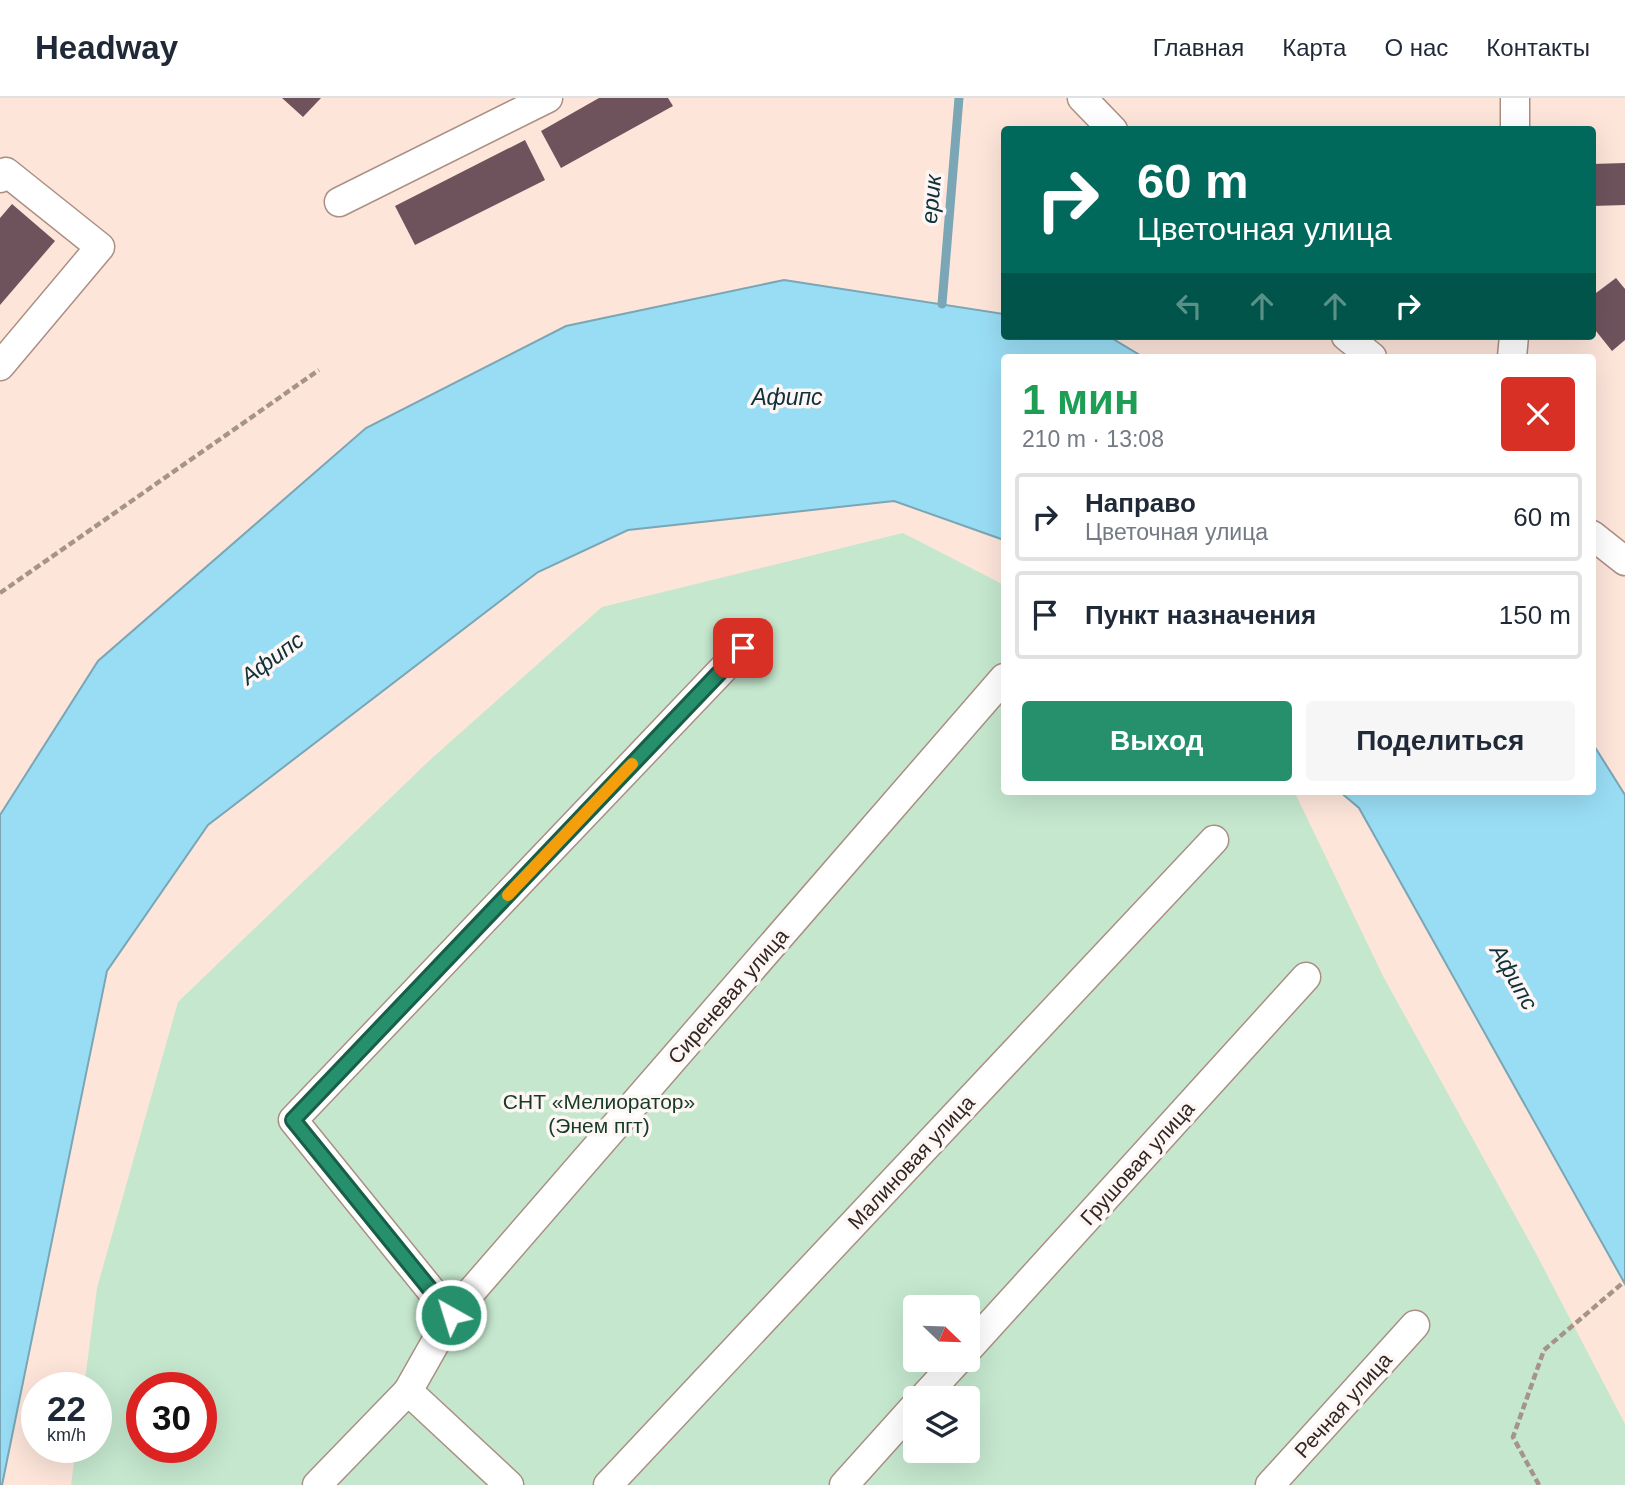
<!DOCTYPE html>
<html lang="ru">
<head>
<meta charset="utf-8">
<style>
  :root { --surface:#fff; --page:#f6f6f7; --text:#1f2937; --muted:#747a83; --line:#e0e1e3; --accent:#26906d }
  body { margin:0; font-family:Helvetica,sans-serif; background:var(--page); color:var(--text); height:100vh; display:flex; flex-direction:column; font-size:26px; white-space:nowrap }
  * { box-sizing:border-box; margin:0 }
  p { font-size:23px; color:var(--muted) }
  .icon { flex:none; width:38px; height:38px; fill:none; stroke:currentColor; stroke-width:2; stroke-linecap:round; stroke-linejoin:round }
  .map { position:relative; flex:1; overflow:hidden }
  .side { position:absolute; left:1001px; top:256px; width:595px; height:441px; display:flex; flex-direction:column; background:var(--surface); border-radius:7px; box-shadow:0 7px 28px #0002 }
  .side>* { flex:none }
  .hud { position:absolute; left:1001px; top:28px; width:595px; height:214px; border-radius:7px; box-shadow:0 7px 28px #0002; background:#00695c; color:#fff; overflow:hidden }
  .needle { width:46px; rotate:113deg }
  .fabs { position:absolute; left:903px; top:1197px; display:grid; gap:14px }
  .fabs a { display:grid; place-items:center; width:77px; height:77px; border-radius:7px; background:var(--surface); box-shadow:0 7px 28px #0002; font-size:35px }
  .speed { position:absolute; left:21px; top:1274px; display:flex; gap:14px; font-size:35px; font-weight:700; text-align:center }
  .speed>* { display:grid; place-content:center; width:91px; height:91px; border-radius:50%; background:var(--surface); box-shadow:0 7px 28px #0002; line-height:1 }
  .speed small { font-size:18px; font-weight:400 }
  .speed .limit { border:10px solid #d22; background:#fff; color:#111 }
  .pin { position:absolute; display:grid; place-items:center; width:60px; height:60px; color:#fff; margin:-30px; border-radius:14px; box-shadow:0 4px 10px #0006 }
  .me { position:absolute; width:77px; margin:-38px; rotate:321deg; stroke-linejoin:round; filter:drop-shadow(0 0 5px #0008) }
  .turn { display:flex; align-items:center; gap:24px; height:147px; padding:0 21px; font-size:32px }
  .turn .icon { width:91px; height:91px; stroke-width:2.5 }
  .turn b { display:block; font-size:49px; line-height:60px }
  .lanes { display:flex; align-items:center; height:66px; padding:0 21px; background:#0003; justify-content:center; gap:35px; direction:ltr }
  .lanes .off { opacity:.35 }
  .round { display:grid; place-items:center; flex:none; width:74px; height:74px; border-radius:7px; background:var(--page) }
  .summary { display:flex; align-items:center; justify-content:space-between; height:119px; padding:0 21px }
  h1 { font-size:42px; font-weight:700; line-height:52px; color:#1e9e55 }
  .button { display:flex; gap:14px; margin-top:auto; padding:14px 21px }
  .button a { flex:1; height:80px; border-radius:7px; background:var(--accent); color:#fff; font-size:28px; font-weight:700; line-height:80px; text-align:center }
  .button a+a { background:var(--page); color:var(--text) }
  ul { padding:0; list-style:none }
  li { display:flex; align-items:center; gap:21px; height:88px; margin:0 14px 10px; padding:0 7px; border:4px solid var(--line); border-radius:7px }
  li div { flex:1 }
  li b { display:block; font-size:26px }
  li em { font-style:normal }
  header { display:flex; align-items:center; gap:42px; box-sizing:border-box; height:98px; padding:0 35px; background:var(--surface); border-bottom:2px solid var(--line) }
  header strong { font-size:33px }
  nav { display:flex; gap:38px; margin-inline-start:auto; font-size:24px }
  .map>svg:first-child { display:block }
  .green { fill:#c5e7ce; fill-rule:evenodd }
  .water { fill:#99ddf4; stroke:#7aa6b5; stroke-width:2 }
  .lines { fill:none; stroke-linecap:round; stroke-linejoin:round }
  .stream { stroke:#7aa6b5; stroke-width:9 }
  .building { fill:#6e535d }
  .minor-casing { stroke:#ab8f83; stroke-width:31 }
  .path { stroke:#a6948b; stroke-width:4.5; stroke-dasharray:7 3.5; stroke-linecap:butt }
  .minor { stroke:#fff; stroke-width:28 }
  .route-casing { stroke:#195e47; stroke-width:18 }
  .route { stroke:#26906d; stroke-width:12 }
  .slow { stroke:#f59e0b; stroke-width:12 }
  .labels { text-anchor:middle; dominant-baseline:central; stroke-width:7; stroke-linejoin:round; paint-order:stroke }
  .street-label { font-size:21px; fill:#312621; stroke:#fdf6f4 }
  .park-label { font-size:21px; fill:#143b23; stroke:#fdf6f4 }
  .water-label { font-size:23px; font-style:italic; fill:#0f313a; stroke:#fdf6f4 }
</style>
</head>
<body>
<header>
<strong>Headway</strong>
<nav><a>Главная</a><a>Карта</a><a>О нас</a><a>Контакты</a></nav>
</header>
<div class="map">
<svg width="1625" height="1387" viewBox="0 0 1625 1387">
  <rect width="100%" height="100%" fill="#fde5da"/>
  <!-- green -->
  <path class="green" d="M 903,435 L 1004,487 L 1004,693 L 1294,693 L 1383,878 L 1532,1148 L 1625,1326 L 1625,1387 L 71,1387 L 76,1349 L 96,1349 L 96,1290 L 84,1290 L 97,1190 L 178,904 L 431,661 L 602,509 ZM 915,1209 L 968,1209 L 968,1262 L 915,1262 ZM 142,1290 L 201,1290 L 201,1349 L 142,1349 ZM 915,1300 L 968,1300 L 968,1353 L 915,1353 Z"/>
  <!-- water -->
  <g class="water">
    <polygon points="784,182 1004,216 1004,238 1108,238 1143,259 1004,259 1004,442 894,403 628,432 538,474 208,727 107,873 2,1387 0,1387 0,717 98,563 366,330 566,228"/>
    <polygon points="1593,646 1625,697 1625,1186 1359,710 1339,693 1592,693"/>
  </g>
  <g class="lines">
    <!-- stream -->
    <polyline class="stream" points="942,206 959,0"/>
  </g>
  <!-- building -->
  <g class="building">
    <polygon points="282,0 321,0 303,19"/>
    <polygon points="599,0 668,0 673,8 561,70 541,33"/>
    <polygon points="525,42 545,82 415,147 395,108"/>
    <polygon points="1625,65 1625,107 1592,108 1592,66"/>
    <polygon points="12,106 55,143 0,207 0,120"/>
    <polygon points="1616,180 1625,191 1625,242 1612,253 1592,228 1592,198"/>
  </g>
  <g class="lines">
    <!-- minor casing -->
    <g class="minor-casing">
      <g id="minor">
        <polyline points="1082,0 1113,32"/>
        <polyline points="1515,32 1515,0"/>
        <polyline points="0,80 6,74 100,149 0,268"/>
        <polyline points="339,104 548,0"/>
        <polyline points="1346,238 1372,259"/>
        <polyline points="1512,259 1514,238"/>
        <polyline points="1592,437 1625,463"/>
        <polyline points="451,1217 1004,580"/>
        <polyline points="968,1251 1306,879"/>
        <polyline points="923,1300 958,1262"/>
        <polyline points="317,1387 408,1293"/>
        <polyline points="509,1387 408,1293 451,1217 293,1022 743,550"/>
        <polyline points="608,1387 1214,742"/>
        <polyline points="844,1387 915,1308"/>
        <polyline points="1270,1387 1415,1227"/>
      </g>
    </g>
    <!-- path -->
    <g class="path">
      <polyline points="0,495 319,272"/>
      <polyline points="1539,1387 1513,1339 1544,1252 1625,1183"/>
    </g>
    <!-- minor -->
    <use href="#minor" class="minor"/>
  </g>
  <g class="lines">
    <!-- route casing -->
    <g class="route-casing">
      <polyline id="route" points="451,1217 293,1022 743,550"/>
    </g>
    <!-- route -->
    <use href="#route" class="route"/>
    <!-- slow -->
    <polyline class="slow" points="508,797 632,666"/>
  </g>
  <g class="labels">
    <!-- street labels -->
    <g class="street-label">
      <text transform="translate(728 898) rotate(-49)">Сиреневая улица</text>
      <text transform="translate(911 1064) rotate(-47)">Малиновая улица</text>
      <text transform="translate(1137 1065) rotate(-48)">Грушовая улица</text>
      <text transform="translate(1343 1307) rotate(-48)">Речная улица</text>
    </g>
    <!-- park labels -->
    <g class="park-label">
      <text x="599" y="1003">СНТ «Мелиоратор»<tspan x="599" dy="24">(Энем пгт)</tspan></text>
    </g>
    <!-- water labels -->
    <g class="water-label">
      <text transform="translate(931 101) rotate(-85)">ерик</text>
      <text x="787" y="299">Афипс</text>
      <text transform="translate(272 560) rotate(-36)">Афипс</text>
      <text transform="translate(1514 879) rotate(60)">Афипс</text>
    </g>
  </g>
</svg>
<div class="fabs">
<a><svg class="needle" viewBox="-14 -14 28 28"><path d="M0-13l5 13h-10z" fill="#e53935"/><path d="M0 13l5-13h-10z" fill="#747a83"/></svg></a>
<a><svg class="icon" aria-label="layers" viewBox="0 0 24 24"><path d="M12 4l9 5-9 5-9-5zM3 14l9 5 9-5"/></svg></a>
</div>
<div class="speed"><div>22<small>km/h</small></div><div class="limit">30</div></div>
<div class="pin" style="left:743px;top:550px;background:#d93025"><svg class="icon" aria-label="arrive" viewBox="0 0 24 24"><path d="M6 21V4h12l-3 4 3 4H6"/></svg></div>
<svg class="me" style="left:451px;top:1217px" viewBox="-20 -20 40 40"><circle r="17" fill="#26906d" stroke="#fff" stroke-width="3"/><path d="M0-11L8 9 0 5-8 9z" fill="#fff"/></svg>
<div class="hud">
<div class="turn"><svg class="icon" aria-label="right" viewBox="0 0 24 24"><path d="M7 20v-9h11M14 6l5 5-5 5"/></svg><div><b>60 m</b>Цветочная улица</div></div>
<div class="lanes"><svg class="icon off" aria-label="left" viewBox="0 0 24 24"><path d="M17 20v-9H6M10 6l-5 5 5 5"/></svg><svg class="icon off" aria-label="ahead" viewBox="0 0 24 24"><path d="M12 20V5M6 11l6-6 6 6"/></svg><svg class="icon off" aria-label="ahead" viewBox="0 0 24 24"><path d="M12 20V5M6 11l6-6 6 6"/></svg><svg class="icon" aria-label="right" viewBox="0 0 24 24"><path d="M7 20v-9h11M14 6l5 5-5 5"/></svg></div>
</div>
<section class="side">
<div class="summary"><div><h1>1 мин</h1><p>210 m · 13:08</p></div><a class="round" style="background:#d93025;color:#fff"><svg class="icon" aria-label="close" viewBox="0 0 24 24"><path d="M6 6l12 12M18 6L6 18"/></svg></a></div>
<ul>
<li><svg class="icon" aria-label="right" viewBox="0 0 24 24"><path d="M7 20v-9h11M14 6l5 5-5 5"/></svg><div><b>Направо</b><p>Цветочная улица</p></div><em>60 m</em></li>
<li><svg class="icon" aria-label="arrive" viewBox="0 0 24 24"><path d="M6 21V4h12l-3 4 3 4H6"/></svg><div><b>Пункт назначения</b></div><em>150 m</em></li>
</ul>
<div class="button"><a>Выход</a><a>Поделиться</a></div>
</section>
</div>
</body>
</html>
